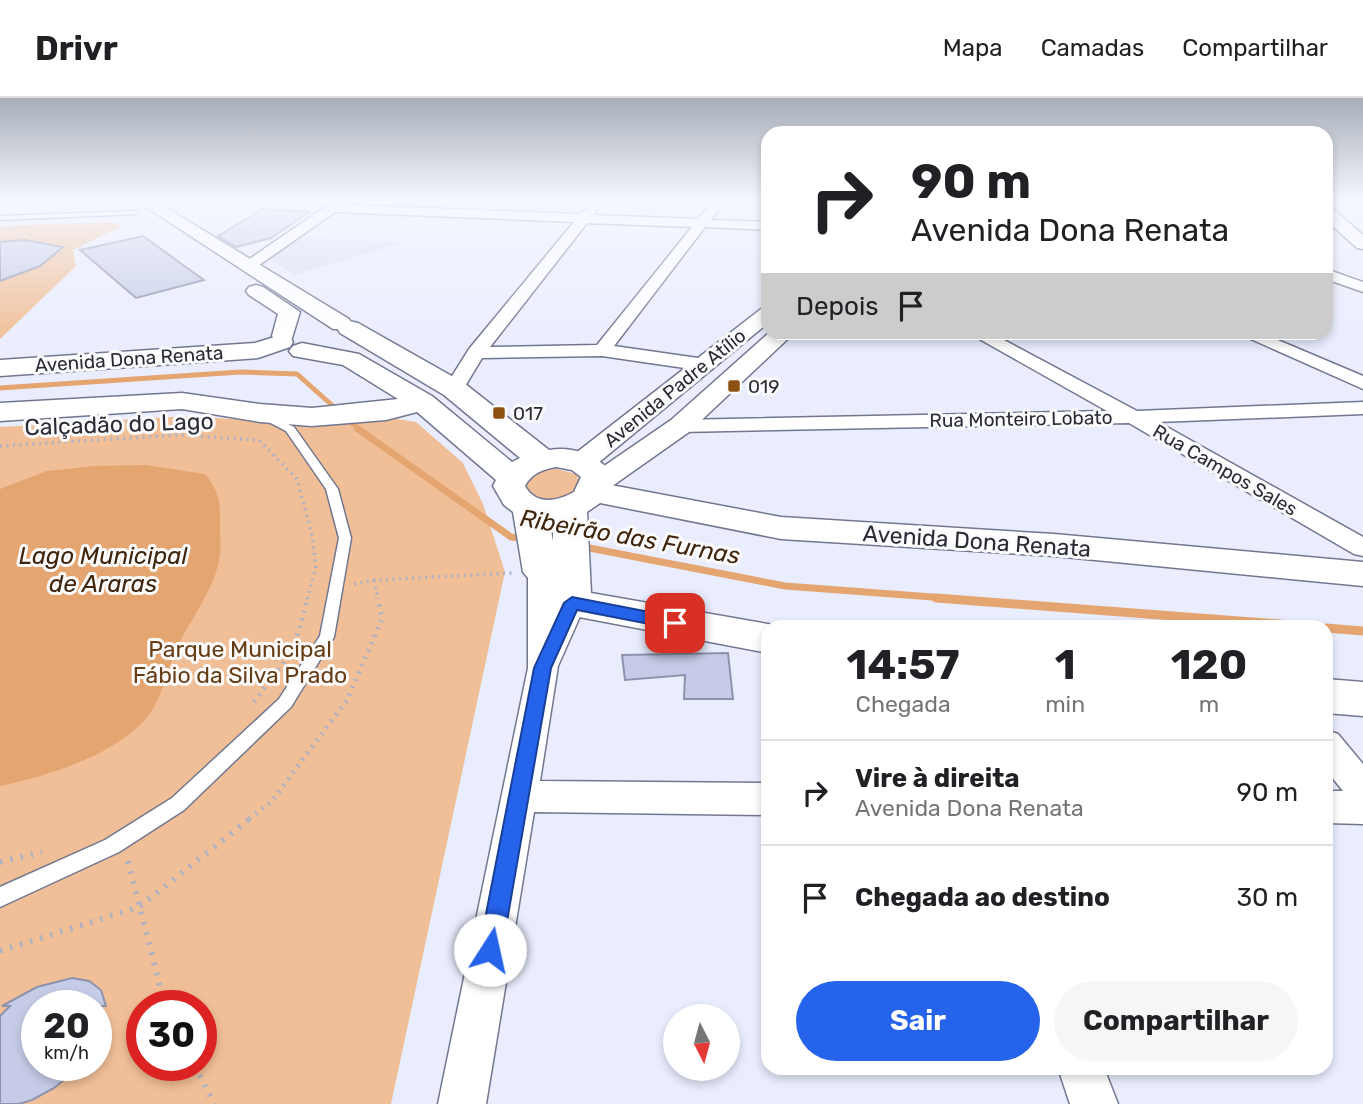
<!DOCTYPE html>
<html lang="pt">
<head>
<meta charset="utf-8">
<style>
  :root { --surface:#fff; --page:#f6f6f6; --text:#202124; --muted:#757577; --line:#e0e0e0; --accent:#2563eb }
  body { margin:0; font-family:Rubik,sans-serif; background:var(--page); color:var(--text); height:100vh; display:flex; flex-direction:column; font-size:26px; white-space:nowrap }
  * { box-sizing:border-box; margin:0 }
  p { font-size:23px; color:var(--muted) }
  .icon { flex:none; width:38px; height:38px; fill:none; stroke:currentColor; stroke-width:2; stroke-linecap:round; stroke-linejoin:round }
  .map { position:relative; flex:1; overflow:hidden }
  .details { position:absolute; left:761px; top:522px; width:572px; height:455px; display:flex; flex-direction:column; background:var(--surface); border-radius:21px; box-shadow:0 4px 10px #0003 }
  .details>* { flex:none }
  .hud { position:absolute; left:761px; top:28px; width:572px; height:214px; border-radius:21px; box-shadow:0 4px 10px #0003; background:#fff; color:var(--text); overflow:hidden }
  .needle { width:46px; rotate:174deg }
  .fabs { position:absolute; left:663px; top:906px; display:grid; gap:14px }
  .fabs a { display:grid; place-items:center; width:77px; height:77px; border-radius:50%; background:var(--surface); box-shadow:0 4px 10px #0003; font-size:35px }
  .speed { position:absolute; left:21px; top:892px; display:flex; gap:14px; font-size:35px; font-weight:700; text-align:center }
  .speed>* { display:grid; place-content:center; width:91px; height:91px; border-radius:50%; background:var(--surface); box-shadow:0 4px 10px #0003; line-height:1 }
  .speed small { font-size:18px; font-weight:400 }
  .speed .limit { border:10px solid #d22; background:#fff; color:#111 }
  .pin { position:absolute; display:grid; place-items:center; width:60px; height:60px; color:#fff; margin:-30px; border-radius:14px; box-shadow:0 4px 10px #0006 }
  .me { position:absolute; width:77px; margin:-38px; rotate:10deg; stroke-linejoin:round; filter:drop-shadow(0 0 5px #0008) }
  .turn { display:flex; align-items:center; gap:24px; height:147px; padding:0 35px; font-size:32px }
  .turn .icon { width:91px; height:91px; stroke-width:2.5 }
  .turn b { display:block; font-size:49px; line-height:60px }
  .then { display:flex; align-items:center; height:66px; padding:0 35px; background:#0003; gap:14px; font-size:26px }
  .eta { display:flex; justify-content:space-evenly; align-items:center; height:119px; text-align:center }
  .eta b { font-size:42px; font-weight:700; line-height:49px }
  .action { display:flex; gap:14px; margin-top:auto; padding:14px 35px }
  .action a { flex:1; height:80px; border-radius:42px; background:var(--accent); color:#fff; font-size:28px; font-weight:700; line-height:80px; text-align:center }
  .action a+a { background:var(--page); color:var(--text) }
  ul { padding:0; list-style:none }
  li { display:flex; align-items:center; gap:21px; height:105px; padding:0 35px; border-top:2px solid var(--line) }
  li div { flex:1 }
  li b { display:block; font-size:26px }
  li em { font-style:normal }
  header { display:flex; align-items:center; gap:42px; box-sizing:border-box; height:98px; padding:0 35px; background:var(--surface); border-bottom:2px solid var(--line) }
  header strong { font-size:33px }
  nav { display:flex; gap:38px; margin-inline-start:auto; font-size:24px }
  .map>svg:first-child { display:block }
  .built { fill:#dadef2 }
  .green { fill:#f1bf97; fill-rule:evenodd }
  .water { fill:#e5a570 }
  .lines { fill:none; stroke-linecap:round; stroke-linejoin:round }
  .stream-far2 { stroke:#e5a570; stroke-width:5 }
  .stream-far1 { stroke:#e5a570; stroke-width:7 }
  .stream { stroke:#e5a570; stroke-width:9 }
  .building { fill:#c6cce7; stroke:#8d93ad; stroke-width:2 }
  .service-casing { stroke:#727790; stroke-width:3 }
  .minor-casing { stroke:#727790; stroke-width:3 }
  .tertiary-casing { stroke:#727790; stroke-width:3 }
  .secondary-casing { stroke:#727790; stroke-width:3 }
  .path-far2 { stroke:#afb2c1; stroke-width:3.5; stroke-dasharray:2 4.5; stroke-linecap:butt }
  .path-far1 { stroke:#afb2c1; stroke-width:5; stroke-dasharray:2 6; stroke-linecap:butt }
  .path { stroke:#afb2c1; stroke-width:6; stroke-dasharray:2.5 8; stroke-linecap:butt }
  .service { fill:#fff; fill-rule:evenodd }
  .minor { fill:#fff; fill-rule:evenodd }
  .tertiary { fill:#fff; fill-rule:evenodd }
  .secondary { fill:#fff; fill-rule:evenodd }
  .route { fill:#2563eb; stroke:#184099; stroke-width:2 }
  .poi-dot { fill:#8c5010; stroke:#fbfbfb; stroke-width:2.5 }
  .labels { text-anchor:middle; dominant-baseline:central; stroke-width:6; stroke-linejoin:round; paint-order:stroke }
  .far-street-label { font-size:19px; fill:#292b35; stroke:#fbfbfb }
  .far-poi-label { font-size:19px; fill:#292b35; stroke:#fbfbfb; text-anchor:start }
  .street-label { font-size:23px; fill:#292b35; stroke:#fbfbfb }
  .park-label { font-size:23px; fill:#673d15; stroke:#fbfbfb }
  .water-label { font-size:24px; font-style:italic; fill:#3f250e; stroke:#fbfbfb }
</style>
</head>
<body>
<header>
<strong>Drivr</strong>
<nav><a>Mapa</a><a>Camadas</a><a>Compartilhar</a></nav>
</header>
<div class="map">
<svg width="1363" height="1006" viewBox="0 0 1363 1006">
  <rect width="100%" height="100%" fill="#e9edfe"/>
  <!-- built -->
  <polygon class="built" points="297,140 405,144 294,177 270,161"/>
  <!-- green -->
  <g class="green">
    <polygon points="114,124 122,128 73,152 76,168 0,241 0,128"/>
    <path d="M 189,318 L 315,327 L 397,321 L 416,324 L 463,365 L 483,406 L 505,474 L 391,1006 L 0,1006 L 0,329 ZM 37,908 L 96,908 L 96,968 L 37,968 ZM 142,908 L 201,908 L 201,968 L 142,968 Z"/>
    <path d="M 553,370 L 576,376 L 581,385 C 571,404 534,410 525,388 L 530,379 Z"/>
  </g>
  <!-- water -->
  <path class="water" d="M 146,367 L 205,376 C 218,391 221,405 220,425 C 220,435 221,447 220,457 C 216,489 191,521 177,549 C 165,575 163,605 141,626 C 106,660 47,678 0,688 L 0,391 L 47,373 L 94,368 Z"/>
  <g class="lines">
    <!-- stream-far2 -->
    <polyline class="stream-far2" points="0,290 240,274 297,276 361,333"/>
    <!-- stream-far1 -->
    <g class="stream-far1">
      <polyline points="358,331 511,439 528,441"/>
      <polyline points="579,448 785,488 959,501"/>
    </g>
    <!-- stream -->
    <g class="stream">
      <polyline points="936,500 1305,528"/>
      <polyline points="1326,530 1363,533"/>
    </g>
  </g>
  <!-- building -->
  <g class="building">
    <polygon points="263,111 309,114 271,140 236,149 218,138"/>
    <polygon points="143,138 183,167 204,182 136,200 80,152"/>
    <polygon points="25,142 63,149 40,168 0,183 0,144"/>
    <polygon points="728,555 733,601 684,601 685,577 625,582 622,557"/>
    <polygon points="72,880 89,883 101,892 106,908 37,908 37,968 81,968 54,990 32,1002 19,1006 0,1006 0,918 10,908 2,908 37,889"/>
  </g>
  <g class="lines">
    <!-- service casing -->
    <g class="service-casing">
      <g id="service">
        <polygon points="138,113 136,116 0,122 0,118"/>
        <polygon points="265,315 294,329 338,391 351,440 334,539 291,609 184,712 119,754 0,809 0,789 105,742 172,700 279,601 320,538 339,440 326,391 286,333 261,320 261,316"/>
      </g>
    </g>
    <!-- minor casing -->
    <g class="minor-casing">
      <g id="minor">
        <path d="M 334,103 L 348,103 L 345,107 L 580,116 L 592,106 L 598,110 L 593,117 L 698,121 L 713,103 L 725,103 L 711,122 L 768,124 L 768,132 L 705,129 L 614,248 L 705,261 L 712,263 L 714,267 L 712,271 L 705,273 L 602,258 L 482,260 L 461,295 L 447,295 L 444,291 L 469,251 L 574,124 L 335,114 L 255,170 L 245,170 L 242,167 L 245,164 ZM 587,125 L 692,129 L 597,247 L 490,249 Z"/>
        <polygon points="1326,171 1363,184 1363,194 1326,181"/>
        <polygon points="967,234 989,234 1137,313 1363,304 1363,316 1158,324 1363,439 1363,458 1354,456 1129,325 680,334 672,333 669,328 672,323 680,322 1107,313"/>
        <polygon points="1235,234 1259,234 1363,278 1363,291"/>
        <polygon points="541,465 551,468 554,474 556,509 562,498 572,495 582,498 586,505 558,568 540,683 768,685 768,717 534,714 486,1006 438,1006 528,570 528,474 531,468"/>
        <polygon points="1326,632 1338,636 1363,666 1363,726 1326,725 1326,693 1343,693 1326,672"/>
        <polygon points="1058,970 1104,970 1118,1006 1070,1006"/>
      </g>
    </g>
    <!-- tertiary casing -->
    <g class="tertiary-casing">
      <g id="tertiary">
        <polygon points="137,103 155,103 349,221 352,226 349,231 333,231"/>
        <polygon points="1326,108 1332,110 1363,137 1363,151 1357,150 1326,122"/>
        <polygon points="256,187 263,189 300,214 291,243 275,243 272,238 278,216 249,197 246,193 249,189"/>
        <polygon points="768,209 768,225 592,370 582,373 572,370 568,364 572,358 761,211"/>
        <polygon points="770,234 795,234 689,334 608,391 598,394 588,391 583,385 588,379 671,322"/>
      </g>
    </g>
    <!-- secondary casing -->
    <g class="secondary-casing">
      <g id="secondary">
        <path d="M 349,223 L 358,225 L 464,285 L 549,352 C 573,348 599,357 613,377 L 611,387 L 781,419 L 1054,436 L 1363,464 L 1363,488 L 1054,458 L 781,441 L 600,405 L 587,414 L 591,495 L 779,528 L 768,528 L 768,555 L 558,515 L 523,474 L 513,414 L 504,407 L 493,388 L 496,382 L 417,314 L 386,322 L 312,328 L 260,324 L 182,311 L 0,323 L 0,305 L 182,295 L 260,306 L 312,310 L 398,301 L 343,267 L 293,258 L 289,253 L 293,248 L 302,245 L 359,256 L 432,298 L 512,364 L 520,360 L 444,297 L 340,235 L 337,230 L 340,225 ZM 556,369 L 572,372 L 581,379 L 574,394 C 558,403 536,408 525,388 C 531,376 543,371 556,369 ZM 549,422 L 553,422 L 553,443 Z"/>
        <polygon points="281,237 290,239 293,244 290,249 258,260 0,278 0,262 255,245"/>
        <polygon points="1326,581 1363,584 1363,618 1326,615"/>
      </g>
    </g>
    <!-- path-far2 -->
    <g class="path-far2">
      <polyline points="0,348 178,337 259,342 297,381 312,437 316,470 307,501"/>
      <polyline points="374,482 378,501"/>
      <polyline points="354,486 374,482 513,475"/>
    </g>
    <!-- path-far1 -->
    <g class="path-far1">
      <polyline points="254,604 293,552 308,500"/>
      <polyline points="249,721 272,703 347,602 382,521 378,500"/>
    </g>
    <!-- path -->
    <g class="path">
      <polyline points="128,763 165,908"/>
      <polyline points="0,764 42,754"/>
      <polyline points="0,853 139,809 252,719"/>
      <polyline points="195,968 214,1006"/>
    </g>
    <!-- service -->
    <use href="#service" class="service"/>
    <!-- minor -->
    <use href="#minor" class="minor"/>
    <!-- tertiary -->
    <use href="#tertiary" class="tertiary"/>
    <!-- secondary -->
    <use href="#secondary" class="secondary"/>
  </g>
  <!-- sky -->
  <linearGradient id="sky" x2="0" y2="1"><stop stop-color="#a7aeb8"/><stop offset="0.42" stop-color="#f5f7ff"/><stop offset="1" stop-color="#f5f7ff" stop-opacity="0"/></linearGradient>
  <rect width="1363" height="243" fill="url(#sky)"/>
  <!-- route -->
  <polygon class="route" points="572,499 675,519 684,525 675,531 577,512 551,570 502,852 499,860 490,864 482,860 479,852 534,570 564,505"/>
  <!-- markers -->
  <g class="poi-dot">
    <rect x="727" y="281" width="14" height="14" rx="3.5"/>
    <rect x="492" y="308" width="14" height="14" rx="3.5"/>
  </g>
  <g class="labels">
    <!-- far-street labels -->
    <g class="far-street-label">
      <text transform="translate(129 261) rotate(-4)">Avenida Dona Renata</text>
      <text transform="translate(675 290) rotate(-39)">Avenida Padre Atílio</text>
      <text transform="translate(1021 321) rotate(-1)">Rua Monteiro Lobato</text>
      <text transform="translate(1225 372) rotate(30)">Rua Campos Sales</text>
    </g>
    <!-- far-poi labels -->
    <g class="far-poi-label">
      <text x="748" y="288">019</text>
      <text x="513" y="315">017</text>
    </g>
    <!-- street labels -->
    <g class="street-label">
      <text transform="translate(119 326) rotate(-2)">Calçadão do Lago</text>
      <text transform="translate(977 443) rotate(4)">Avenida Dona Renata</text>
    </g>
    <!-- park labels -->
    <g class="park-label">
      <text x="240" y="551">Parque Municipal<tspan x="240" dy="26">Fábio da Silva Prado</tspan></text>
    </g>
    <!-- water labels -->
    <g class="water-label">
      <text transform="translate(630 439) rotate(10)">Ribeirão das Furnas</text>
      <text x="103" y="458">Lago Municipal<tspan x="103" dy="28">de Araras</tspan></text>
    </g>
  </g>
</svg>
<div class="fabs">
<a><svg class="needle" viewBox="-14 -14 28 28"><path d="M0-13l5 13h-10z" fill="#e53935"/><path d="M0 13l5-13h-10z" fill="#757577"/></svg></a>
</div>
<div class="speed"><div>20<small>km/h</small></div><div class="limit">30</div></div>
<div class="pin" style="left:675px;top:525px;background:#d93025"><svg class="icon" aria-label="arrive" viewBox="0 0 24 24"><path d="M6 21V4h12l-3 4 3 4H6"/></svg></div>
<svg class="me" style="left:490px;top:852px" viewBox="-20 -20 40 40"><circle r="19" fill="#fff"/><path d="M0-13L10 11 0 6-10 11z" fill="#2563eb"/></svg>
<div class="hud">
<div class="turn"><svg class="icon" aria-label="right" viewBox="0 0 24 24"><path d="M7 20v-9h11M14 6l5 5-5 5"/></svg><div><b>90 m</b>Avenida Dona Renata</div></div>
<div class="then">Depois<svg class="icon" aria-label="arrive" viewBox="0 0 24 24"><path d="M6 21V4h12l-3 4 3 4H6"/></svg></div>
</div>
<section class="details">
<div class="eta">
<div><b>14:57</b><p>Chegada</p></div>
<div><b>1</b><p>min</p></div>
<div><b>120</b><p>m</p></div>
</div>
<ul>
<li><svg class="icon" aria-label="right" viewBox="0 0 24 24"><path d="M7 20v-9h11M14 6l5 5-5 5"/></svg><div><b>Vire à direita</b><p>Avenida Dona Renata</p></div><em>90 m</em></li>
<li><svg class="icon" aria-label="arrive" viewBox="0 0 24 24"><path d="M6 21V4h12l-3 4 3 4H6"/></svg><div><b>Chegada ao destino</b></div><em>30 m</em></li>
</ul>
<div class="action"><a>Sair</a><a>Compartilhar</a></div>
</section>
</div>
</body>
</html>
